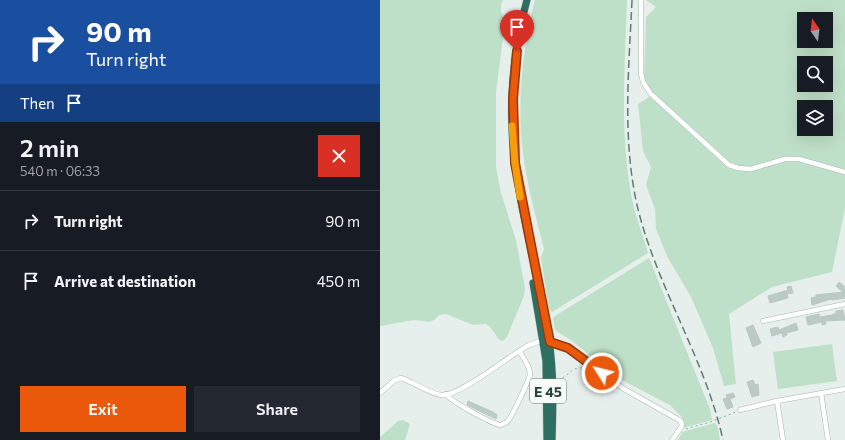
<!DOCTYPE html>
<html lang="en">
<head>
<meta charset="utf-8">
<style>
  :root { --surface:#171b24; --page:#242831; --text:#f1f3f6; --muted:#9ea1a6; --line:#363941; --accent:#ea580c }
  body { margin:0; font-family:Commissioner,sans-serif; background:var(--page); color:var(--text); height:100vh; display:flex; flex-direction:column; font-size:15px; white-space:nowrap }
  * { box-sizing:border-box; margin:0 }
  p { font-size:13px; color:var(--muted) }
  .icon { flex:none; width:22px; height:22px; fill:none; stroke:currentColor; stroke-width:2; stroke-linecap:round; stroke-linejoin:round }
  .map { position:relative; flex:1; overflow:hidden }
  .panel { display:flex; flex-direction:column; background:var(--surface); width:380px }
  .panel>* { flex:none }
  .hud { background:#1a4fa0; color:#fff; overflow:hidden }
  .needle { width:26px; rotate:346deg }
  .fabs { position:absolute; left:417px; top:12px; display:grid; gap:8px }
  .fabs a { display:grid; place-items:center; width:36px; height:36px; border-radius:0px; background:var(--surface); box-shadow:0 4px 16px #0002; font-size:20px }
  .pin { position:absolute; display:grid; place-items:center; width:34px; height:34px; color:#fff; margin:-41px -17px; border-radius:50% 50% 50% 0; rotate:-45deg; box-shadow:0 0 4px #0007 }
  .pin .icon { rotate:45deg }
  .me { position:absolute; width:44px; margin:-22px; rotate:306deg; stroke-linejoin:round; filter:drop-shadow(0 0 3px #0008) }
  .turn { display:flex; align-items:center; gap:14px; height:84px; padding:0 20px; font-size:18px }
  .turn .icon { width:52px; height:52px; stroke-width:2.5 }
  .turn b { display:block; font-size:28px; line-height:34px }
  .then { display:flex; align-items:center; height:38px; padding:0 20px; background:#0003; gap:8px; font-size:15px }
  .round { display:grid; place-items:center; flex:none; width:42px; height:42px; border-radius:0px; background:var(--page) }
  .headline { display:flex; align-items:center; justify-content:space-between; height:68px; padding:0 20px }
  h1 { font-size:24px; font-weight:600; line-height:30px }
  .action { display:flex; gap:8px; margin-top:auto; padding:8px 20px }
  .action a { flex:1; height:46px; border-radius:0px; background:var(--accent); color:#fff; font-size:16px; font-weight:600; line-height:46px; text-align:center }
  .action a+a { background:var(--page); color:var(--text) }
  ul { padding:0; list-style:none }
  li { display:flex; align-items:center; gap:12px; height:60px; padding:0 20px; border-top:1px solid var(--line) }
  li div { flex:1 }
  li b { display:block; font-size:15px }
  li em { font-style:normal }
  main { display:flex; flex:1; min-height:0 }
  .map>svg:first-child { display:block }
  .green { fill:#bfe0c8; fill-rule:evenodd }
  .building { fill:#bbcac4; stroke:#b8c9c2 }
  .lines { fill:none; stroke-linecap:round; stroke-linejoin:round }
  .minor-casing { stroke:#a8b8b2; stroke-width:5.5 }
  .highway-casing { stroke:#c2cac8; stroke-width:8 }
  .path { stroke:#86b3a5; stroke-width:1; stroke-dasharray:2 3; stroke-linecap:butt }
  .minor { stroke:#fff; stroke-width:4.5 }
  .highway { stroke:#2f6f62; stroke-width:7 }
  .rail { stroke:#5f7d75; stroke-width:1.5; stroke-dasharray:8 4; stroke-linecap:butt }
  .route-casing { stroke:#983908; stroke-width:10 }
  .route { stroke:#ea580c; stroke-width:7 }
  .slow { stroke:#f59e0b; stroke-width:7 }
  .labels { text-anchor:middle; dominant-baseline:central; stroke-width:4; stroke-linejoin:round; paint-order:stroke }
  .shield { fill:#f7fbf9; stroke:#637a73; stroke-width:1 }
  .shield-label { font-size:14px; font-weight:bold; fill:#24423a }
</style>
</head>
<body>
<main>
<section class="panel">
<div class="hud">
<div class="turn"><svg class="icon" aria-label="right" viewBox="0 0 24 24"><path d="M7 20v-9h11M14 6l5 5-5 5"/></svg><div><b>90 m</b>Turn right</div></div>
<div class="then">Then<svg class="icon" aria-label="arrive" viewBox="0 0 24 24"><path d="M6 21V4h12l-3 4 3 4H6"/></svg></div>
</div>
<div class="headline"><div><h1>2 min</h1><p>540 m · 06:33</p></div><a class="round" style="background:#d93025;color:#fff"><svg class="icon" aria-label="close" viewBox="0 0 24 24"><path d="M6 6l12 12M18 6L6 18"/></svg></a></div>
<ul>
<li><svg class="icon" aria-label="right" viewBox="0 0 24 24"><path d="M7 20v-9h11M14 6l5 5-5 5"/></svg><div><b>Turn right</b></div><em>90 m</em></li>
<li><svg class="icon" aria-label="arrive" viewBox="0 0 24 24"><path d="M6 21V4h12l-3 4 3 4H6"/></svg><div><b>Arrive at destination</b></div><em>450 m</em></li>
</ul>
<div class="action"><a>Exit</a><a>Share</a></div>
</section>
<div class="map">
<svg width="465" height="440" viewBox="0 0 465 440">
  <rect width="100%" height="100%" fill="#e6efeb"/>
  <!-- green -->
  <g class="green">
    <path d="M 0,0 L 123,0 C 119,8 121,14 125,22 L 116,92 L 116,167 L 121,193 L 136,240 L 145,288 L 144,296 L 127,337 L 123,341 L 119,340 L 111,328 L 106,324 L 93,325 L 66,314 L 59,315 L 54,320 L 49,322 L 34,320 L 0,326 Z"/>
    <path d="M 155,0 L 247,0 C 245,62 240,126 250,188 C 253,210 262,232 268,253 L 172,312 L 169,309 L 161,258 L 164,249 C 157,220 148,190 144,160 C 136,108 142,50 155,0 Z"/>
    <path d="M 266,0 L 465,0 L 465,208 L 452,272 L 392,287 L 349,314 L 356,384 L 344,386 L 333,348 L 311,297 L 287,256 L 276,229 L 275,209 L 266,185 L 271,167 L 263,151 L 258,104 L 269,97 L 264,80 L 266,17 L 276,7 ZM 424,19 L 446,19 L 446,41 L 424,41 ZM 424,63 L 446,63 L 446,85 L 424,85 ZM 424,107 L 446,107 L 446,129 L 424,129 Z"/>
    <polygon points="269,258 330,409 332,420 303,428 304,422 302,417 290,405 238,378 192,341 175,330 173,318 175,316"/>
    <polygon points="452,344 457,381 398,389 393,352"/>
    <polygon points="23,420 30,424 25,440 0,440 0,437 18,421"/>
    <polygon points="335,423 338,428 340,440 298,440 302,432"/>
  </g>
  <!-- building -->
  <g class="building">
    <polygon points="459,282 464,286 465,298 452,300 451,299 432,305 431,298 436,297 436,295 463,292 456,286"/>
    <polygon points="411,286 413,293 407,294 408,298 390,303 388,296 408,290 407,287"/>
    <polygon points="463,310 465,320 445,321 446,324 442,325 442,322 428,325 426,317 439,314 440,317 452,315 456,313 456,311"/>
    <polygon points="416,323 418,330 406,333 407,335 403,337 402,333 392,336 390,329 398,327 399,330"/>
    <polygon points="373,325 381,343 373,347 366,328"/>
    <polygon points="373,380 375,385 378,384 379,395 372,397 367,382"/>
    <polygon points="353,393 355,397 350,399 353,407 347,409 343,399 347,398 346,395"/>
    <polygon points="88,401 113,412 117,415 116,419 87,405"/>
  </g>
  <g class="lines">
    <!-- minor casing -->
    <g class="minor-casing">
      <g id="minor">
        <polyline points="261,0 261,73 263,82 271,94 349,165 358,168 371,169 405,159 419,159 465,172"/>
        <polyline points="383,321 465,304"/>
        <path d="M 0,393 L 15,380 L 21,378 C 34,382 48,393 61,395 C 79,397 130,355 149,345 L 161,341 L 169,342 L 188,348 L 244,389 L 301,421 L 302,426 L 292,440"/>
        <polyline points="441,393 448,440"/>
        <path d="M 66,394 C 70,401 114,425 121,425 C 123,424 125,423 127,422 C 131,419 150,378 150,374 C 150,366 143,357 139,351"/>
        <polyline points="397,401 403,440"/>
        <polyline points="360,410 397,401 465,389"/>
      </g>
    </g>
    <!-- highway casing -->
    <g class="highway-casing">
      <g id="highway">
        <path d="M 147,0 C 132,52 128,111 135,165 C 143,224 160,282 169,340 C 174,373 173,407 172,440"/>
        <polyline points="153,283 166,361 167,440"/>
      </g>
    </g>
    <!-- path -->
    <g class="path">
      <polyline points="179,381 194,369 206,367"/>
      <polyline points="306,429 330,422 356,412"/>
    </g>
    <!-- minor -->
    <use href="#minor" class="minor"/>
    <!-- highway -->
    <use href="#highway" class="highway"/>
    <!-- rail -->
    <path class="rail" d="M 252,0 C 249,68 242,137 257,205 C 276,286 325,358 343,440"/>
  </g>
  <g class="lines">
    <!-- route casing -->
    <g class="route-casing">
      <polyline id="route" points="137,51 133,99 135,163 170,342 188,348 222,373"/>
    </g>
    <!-- route -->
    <use href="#route" class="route"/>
    <!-- slow -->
    <polyline class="slow" points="132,126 135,163 140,197"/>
  </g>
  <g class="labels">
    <!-- shield labels -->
    <rect class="shield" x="150" y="379" width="36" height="24" rx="3"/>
    <g class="shield-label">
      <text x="168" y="391">E 45</text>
    </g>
  </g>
</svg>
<div class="fabs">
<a><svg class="needle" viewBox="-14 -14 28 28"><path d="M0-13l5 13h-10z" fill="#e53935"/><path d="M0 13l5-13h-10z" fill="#9ea1a6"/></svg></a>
<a><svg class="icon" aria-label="search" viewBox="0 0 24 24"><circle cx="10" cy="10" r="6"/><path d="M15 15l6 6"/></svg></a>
<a><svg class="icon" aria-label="layers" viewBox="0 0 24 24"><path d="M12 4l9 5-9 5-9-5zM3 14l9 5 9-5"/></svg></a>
</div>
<div class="pin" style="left:137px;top:51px;background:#d93025"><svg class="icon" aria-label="arrive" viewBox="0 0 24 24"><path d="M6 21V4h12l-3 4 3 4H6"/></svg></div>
<svg class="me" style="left:222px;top:373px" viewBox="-20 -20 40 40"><circle r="17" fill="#ea580c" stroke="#fff" stroke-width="3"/><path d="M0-11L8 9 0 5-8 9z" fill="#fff"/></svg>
</div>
</main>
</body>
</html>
